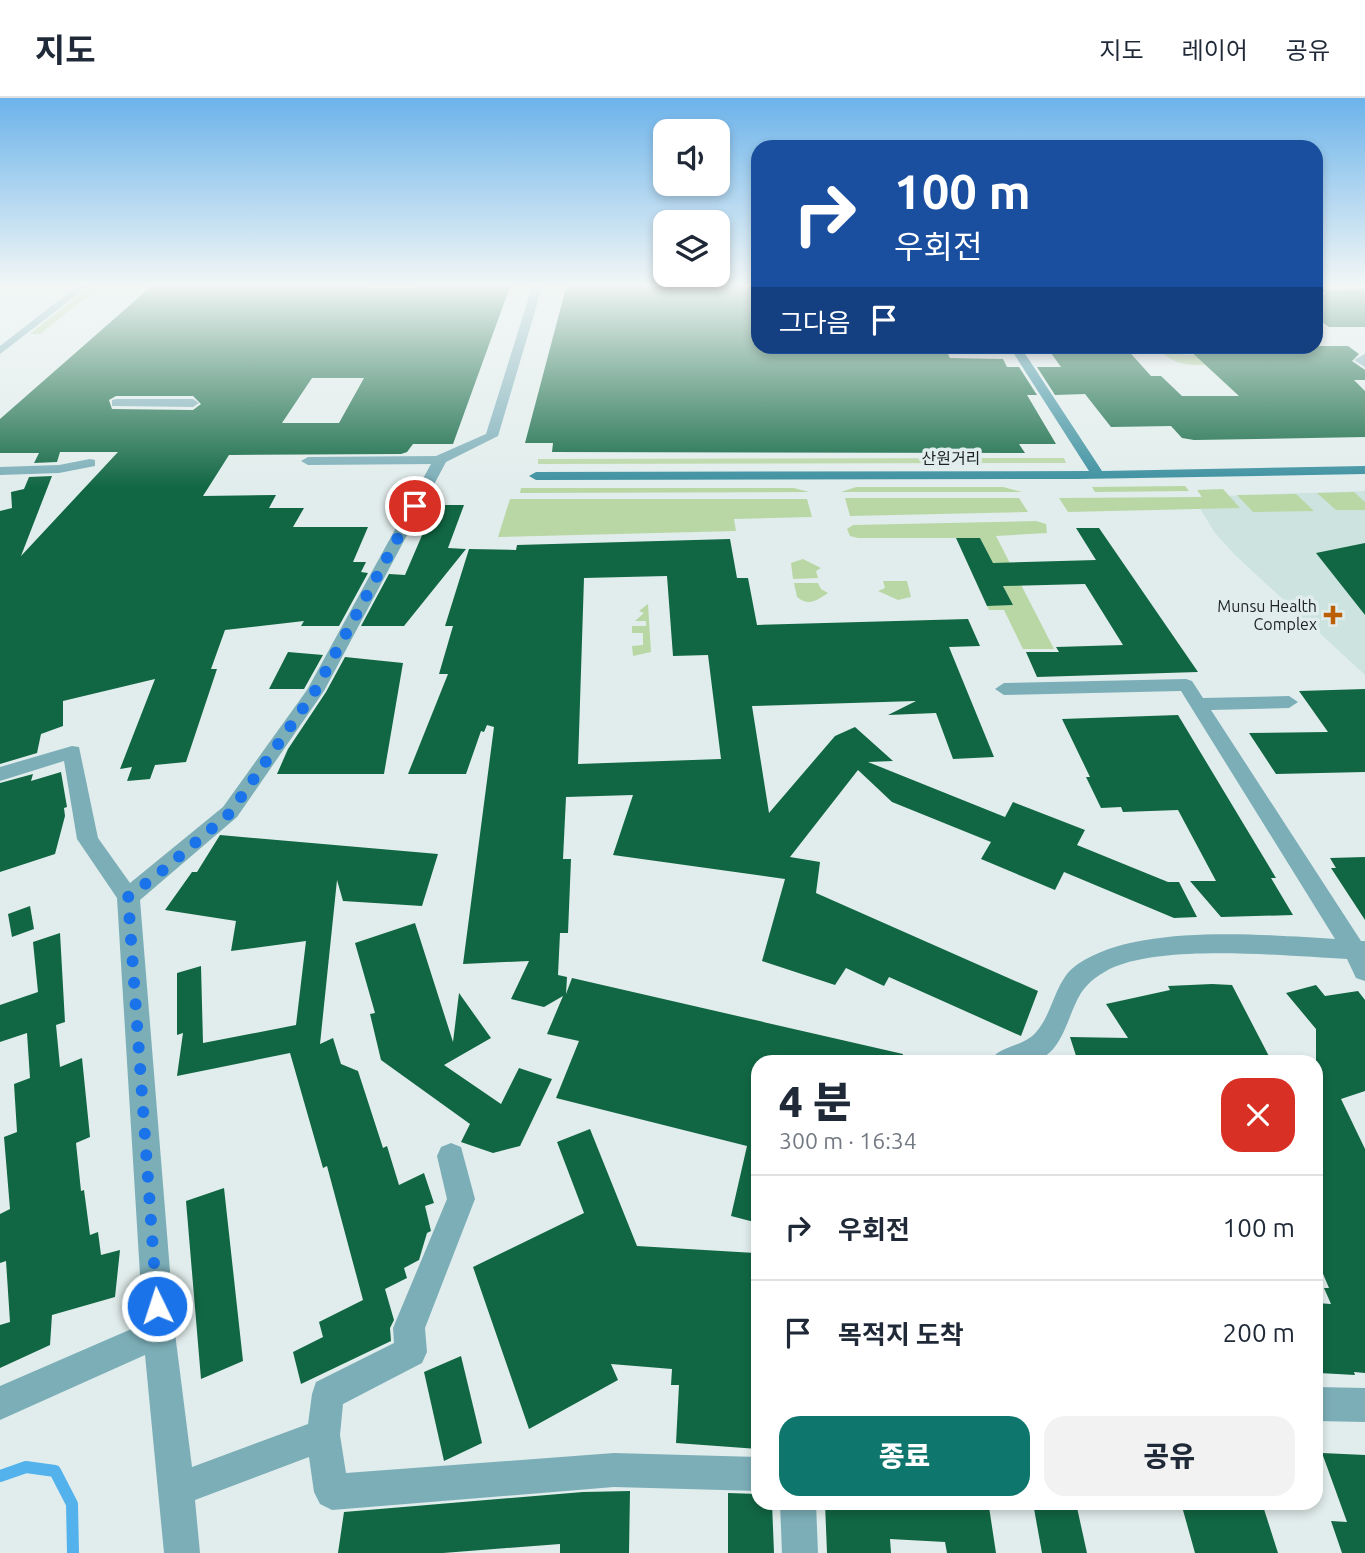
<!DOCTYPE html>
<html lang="ko">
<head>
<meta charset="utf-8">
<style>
  :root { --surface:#fff; --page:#f2f2f3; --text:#1f2937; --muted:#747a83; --line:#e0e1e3; --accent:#0f766e }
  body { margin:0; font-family:Ubuntu,"Noto Sans KR",sans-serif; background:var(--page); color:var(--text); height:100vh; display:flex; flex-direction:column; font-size:26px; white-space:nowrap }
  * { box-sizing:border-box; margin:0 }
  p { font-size:23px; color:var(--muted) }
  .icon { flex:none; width:38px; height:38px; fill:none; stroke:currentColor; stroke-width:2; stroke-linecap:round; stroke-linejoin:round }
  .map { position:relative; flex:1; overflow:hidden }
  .details { position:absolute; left:751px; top:957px; width:572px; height:455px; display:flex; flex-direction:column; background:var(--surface); border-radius:21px; box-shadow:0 4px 10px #0003 }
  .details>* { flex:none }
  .top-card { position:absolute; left:751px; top:42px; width:572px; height:214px; border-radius:21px; box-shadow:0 4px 10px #0003; background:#1a4fa0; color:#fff; overflow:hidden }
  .tools { position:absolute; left:653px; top:21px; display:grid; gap:14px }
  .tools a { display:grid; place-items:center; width:77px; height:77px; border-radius:14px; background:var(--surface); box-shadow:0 4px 10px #0003; font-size:35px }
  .pin { position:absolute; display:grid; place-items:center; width:60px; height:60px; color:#fff; margin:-30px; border:4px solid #fff; border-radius:50%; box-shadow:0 2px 7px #0007 }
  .me { position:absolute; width:77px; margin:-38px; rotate:356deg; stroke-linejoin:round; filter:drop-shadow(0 0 5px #0008) }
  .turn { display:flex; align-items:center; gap:24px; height:147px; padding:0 28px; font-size:32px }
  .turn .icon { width:91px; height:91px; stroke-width:2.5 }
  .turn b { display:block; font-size:49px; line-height:60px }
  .then { display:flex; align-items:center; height:66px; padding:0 28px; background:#0003; gap:14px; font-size:26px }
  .round { display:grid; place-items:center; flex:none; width:74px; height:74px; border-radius:21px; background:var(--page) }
  .head { display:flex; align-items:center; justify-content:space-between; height:119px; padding:0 28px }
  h1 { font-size:42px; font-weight:800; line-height:52px }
  .action { display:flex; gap:14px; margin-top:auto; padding:14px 28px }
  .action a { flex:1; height:80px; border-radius:21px; background:var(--accent); color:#fff; font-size:28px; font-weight:800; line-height:80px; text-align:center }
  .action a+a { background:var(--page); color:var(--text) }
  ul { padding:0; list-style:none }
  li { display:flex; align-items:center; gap:21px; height:105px; padding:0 28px; border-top:2px solid var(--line) }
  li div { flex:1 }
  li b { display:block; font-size:26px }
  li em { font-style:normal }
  header { display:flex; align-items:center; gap:42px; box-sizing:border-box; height:98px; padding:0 35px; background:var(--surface); border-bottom:2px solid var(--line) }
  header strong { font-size:33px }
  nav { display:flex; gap:38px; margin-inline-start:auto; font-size:24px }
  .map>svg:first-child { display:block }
  .built { fill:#cde3df }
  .green { fill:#b9d7a5 }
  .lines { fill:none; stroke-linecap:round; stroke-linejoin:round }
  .stream { stroke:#53b2ec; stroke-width:12 }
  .building { fill:#116743; fill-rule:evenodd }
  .minor { fill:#7caeb8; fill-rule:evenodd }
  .secondary { fill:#3b8f9f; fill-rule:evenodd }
  .route { stroke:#1a73e8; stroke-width:12; stroke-dasharray:0 21.6 }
  .poi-dot { fill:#ba5f04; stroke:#e1edec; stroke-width:2.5 }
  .labels { text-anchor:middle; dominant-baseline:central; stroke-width:7; stroke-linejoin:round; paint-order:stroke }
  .far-street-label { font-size:16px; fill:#1f2323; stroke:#e1edec }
  .far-poi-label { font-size:16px; fill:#1f2323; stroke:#e1edec; text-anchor:end }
</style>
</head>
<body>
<header>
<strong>지도</strong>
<nav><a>지도</a><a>레이어</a><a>공유</a></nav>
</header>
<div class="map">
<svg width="1365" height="1455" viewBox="0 0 1365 1455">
  <rect width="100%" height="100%" fill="#e1edec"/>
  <!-- built -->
  <polygon class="built" points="1365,393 1365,577 1235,457 1215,435 1193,399"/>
  <!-- green -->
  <g class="green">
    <polygon points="94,186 103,186 40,236 30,236"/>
    <path d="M 1156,249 L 1177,249 L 1185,257 L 1206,257 L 1216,267 C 1189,267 1175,269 1156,249 Z"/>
    <polygon points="1064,360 1066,365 538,366 538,361"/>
    <polygon points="1185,388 1189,393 1095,394 1092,389"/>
    <polygon points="856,389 1003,389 1022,394 841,394"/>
    <polygon points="521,390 794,390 809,394 520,395"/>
    <polygon points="1223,391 1240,410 1068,414 1059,400 1202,399 1197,392"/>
    <polygon points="1354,394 1365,404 1365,412 1336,412 1317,395"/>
    <polygon points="1296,396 1314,413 1253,414 1237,397"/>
    <polygon points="845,400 1019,400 1028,414 850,418"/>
    <polygon points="510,401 807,401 812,419 734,421 736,433 498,439"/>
    <polygon points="1036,423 1046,426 1047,435 996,438 1054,551 1023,551 1004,512 989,512 987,508 1012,506 980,440 858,440 850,438 847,431 853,427"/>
    <polygon points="803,461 821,470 816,473 818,480 793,481 791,465"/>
    <polygon points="883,483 907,483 911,499 898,502 878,493 885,490"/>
    <path d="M 794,485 L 818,485 L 821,491 L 828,495 C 817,502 809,509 797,499 Z"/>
    <polygon points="648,506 651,554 633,558 632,548 643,547 643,535 632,535 632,528 646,528 646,523 635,523 644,515 639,513"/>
  </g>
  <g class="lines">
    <!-- stream -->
    <polyline class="stream" points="0,1378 26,1369 55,1373 72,1406 73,1455"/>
  </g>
  <!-- building -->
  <g class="building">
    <path d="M 154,186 L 372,186 L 369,190 L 417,190 L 430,187 L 511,186 L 453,346 L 413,346 L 407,354 L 401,356 L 229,357 L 203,398 L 276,397 L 269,410 L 304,410 L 293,429 L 368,429 L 353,464 L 366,464 L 361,474 L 368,475 L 339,528 L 301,528 L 304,523 L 225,532 L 211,571 L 217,571 L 186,664 L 155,667 L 150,681 L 127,683 L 132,669 L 120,671 L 155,581 L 63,603 L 63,628 L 41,636 L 37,655 L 0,666 L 0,413 L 12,410 L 11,394 L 24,391 L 29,379 L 52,378 L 21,458 L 118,354 L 60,354 L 57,364 L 34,365 L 39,355 L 0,355 L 0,321 ZM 312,280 L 364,280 L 339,325 L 282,325 ZM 116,298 L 193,298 L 201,306 L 193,312 L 112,311 L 109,302 Z"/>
    <polygon points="567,186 758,188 758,248 944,248 950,260 1003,261 1007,269 1019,269 1037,297 1027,297 1056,346 1019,346 1025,355 552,354 553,345 525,345"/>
    <polygon points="1365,191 1365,229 1329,229 1316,220 1316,196 1327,196 1321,192"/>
    <polygon points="1046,248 1124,248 1151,278 1161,278 1182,298 1239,298 1185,248 1348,248 1359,256 1352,263 1365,272 1365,282 1354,282 1365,293 1365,339 1194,342 1182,340 1171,328 1111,329 1085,296 1055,297 1037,269 1061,269"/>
    <polygon points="435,407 464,407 448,450 466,451 404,528 361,528 389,476 405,477"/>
    <polygon points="1076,430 1099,430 1198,574 1037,579 1026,554 1059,554 1056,549 1123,547 1085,486 1003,488 1013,507 987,508 956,440 980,440 993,465 1096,462"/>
    <path d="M 730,441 L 737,480 L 748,480 L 757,527 L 968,521 L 980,548 L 949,549 L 994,659 L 953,661 L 936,615 L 888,617 L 916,603 L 752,608 L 769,715 L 835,638 L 855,629 L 893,663 L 868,664 L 1005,719 L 1013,704 L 1085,732 L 1077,747 L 1168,784 L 1179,784 L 1197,819 L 1174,820 L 1064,774 L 1055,792 L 981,761 L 991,744 L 892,704 L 858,672 L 790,759 L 820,764 L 816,795 L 1038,893 L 1021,938 L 889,879 L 884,888 L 846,870 L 835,887 L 762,863 L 785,781 L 613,757 L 633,697 L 566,699 L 563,761 L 571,761 L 568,835 L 560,835 L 558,877 L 567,879 L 566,896 L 572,880 L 903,956 L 902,964 L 758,964 L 758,1125 L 731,1118 L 747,1048 L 556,1000 L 579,943 L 547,936 L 563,898 L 544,909 L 511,901 L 529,863 L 463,866 L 494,629 L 487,627 L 484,634 L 481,633 L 466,676 L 408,676 L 448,576 L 439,576 L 453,528 L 445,528 L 469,451 L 516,452 L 517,447 ZM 667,478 L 673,558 L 708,557 L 721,661 L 578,666 L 584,480 Z"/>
    <polygon points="1365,445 1365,517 1316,455"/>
    <polygon points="288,554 323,557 304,591 269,591"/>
    <polygon points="345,559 403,565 384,676 277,676 288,651 326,594"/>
    <polygon points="1365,591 1365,674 1276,676 1249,635 1328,634 1299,593"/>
    <polygon points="1178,617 1276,780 1271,780 1293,817 1221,819 1190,783 1216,783 1178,712 1123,714 1121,709 1101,710 1086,679 1090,679 1062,621"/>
    <polygon points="61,674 67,709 64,710 65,718 55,756 0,774 0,685 33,676 31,683"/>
    <polygon points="220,737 438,756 422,808 343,803 337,782 320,946 333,940 341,966 358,973 383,1050 387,1048 399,1087 424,1075 434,1105 425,1108 431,1133 427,1135 419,1162 404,1170 407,1180 385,1191 394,1222 390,1230 391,1243 301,1286 293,1254 323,1239 319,1224 363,1202 327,1068 323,1070 290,955 177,978 183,935 177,937 177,875 201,868 203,945 296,927 306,843 231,853 236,823 165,812 192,774 197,774"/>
    <polygon points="1365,759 1365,822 1331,770 1336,770 1330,760"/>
    <polygon points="30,808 34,831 12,839 8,816"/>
    <polygon points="415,825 453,944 459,895 491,940 444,967 501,1006 519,970 552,981 520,1048 493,1055 461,1044 470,1026 381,962 370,916 375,915 355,845"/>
    <polygon points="60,835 65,924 56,927 60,969 82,960 90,1039 76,1045 81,1093 84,1092 90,1137 98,1134 101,1157 120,1152 115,1199 52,1217 50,1247 0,1270 0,1227 10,1224 6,1163 0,1165 0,1116 10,1111 4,1039 17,1034 14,986 30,980 27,935 0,944 0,907 38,894 33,844"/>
    <polygon points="1212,886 1232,887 1272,964 1078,964 1070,939 1128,940 1106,906 1170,892 1168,888"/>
    <polygon points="1316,887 1325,898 1358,893 1365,902 1365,993 1341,1001 1365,1051 1365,1275 1354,1274 1355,1277 1319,1275 1316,1267 1316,1205 1331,1206 1324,1190 1329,1190 1316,1159 1316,931 1286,895"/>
    <polygon points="590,1031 637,1148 755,1155 755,1167 758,1167 758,1259 755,1259 754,1300 758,1300 758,1351 676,1345 679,1287 671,1287 672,1271 611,1266 618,1282 529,1331 473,1169 584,1115 557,1044"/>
    <polygon points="224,1090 243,1263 201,1281 186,1103"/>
    <polygon points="461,1258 482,1345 444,1363 424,1274"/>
    <polygon points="1322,1355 1365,1357 1365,1455 1342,1455 1331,1423 1347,1424"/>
    <polygon points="630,1393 629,1455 560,1455 560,1446 443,1455 338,1455 344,1414 583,1394"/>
    <polygon points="728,1395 758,1396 758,1405 772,1405 774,1455 728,1455"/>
    <polygon points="825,1405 911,1405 989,1409 996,1455 947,1455 945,1444 890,1441 891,1455 827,1455"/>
    <polygon points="1033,1405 1076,1405 1087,1455 1042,1455"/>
    <polygon points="1181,1405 1262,1405 1278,1455 1195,1455"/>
  </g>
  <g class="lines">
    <!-- minor -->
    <g class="minor">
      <polygon points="80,186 91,186 0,256 0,248"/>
      <polygon points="533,186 543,186 498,338 446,364 324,593 237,719 140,802 175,1235 192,1369 308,1326 312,1296 316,1284 394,1245 393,1230 447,1101 437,1058 441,1049 451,1045 461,1049 475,1101 425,1230 427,1254 422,1265 343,1306 340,1337 346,1375 614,1355 758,1359 758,1393 614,1389 332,1412 320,1406 314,1394 309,1359 195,1402 200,1455 164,1455 145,1257 0,1322 0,1288 143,1226 117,800 77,741 64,663 0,683 0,669 72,648 79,649 98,740 130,785 223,709 307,592 431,366 308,367 301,363 308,359 436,358 486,336"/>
      <polygon points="1365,256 1365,269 1354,262"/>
      <polygon points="116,301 193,301 199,305 193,309 112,308 112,302"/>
      <polygon points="90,361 95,362 95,368 59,375 0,377 0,369 59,367"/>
      <path d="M 1186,581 L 1192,583 L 1203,600 L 1289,598 L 1298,604 L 1289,610 L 1211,612 L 1361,843 L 1365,843 L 1365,883 L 1356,880 L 1347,861 C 1286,858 1169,846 1114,869 C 1101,875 1089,883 1081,895 C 1066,919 1063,960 1029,964 C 1017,966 1004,964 992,964 L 996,956 C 1009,947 1027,946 1037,933 C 1054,913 1055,881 1078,866 C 1138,825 1265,837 1335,841 L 1181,593 L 1004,597 L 995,591 L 1004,585 Z"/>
      <polygon points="1316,1289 1365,1290 1365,1324 1316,1323"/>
      <polygon points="780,1405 816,1405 818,1455 782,1455"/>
    </g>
    <!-- secondary -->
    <polygon class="secondary" points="1009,248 1020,248 1102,373 1365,368 1365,376 1079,381 536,382 529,378 536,374 1089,373"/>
  </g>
  <!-- sky -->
  <linearGradient id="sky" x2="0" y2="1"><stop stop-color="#6cb3ea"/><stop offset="0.48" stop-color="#f2f7f6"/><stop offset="1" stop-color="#f2f7f6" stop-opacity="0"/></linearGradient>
  <rect width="1365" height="390" fill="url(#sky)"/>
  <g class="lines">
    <!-- route -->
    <polyline class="route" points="157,1208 128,799 162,773 230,715 315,593 415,408"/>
  </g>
  <!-- markers -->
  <path class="poi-dot" d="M1329.5 506.5h7v7h7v7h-7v7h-7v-7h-7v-7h7z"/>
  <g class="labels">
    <!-- far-street labels -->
    <g class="far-street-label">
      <text x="951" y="360">산원거리</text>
    </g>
    <!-- far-poi labels -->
    <g class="far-poi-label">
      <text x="1317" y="508">Munsu Health<tspan x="1317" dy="18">Complex</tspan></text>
    </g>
  </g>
</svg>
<div class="tools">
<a><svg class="icon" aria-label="sound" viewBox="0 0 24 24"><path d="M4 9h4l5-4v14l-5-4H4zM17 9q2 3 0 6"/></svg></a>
<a><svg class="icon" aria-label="layers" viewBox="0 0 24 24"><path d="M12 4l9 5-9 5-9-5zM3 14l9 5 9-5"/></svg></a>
</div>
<div class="pin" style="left:415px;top:408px;background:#d93025"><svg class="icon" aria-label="arrive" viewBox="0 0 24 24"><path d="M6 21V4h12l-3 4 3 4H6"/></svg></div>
<svg class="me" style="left:157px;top:1208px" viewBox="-20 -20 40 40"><circle r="17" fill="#1a73e8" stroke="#fff" stroke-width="3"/><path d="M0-11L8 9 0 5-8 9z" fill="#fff"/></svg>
<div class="top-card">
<div class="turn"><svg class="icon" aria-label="right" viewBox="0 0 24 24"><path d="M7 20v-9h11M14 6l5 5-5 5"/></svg><div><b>100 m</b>우회전</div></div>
<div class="then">그다음<svg class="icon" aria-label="arrive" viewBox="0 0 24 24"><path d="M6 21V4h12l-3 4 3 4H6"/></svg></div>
</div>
<section class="details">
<div class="head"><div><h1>4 분</h1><p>300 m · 16:34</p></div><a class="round" style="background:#d93025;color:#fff"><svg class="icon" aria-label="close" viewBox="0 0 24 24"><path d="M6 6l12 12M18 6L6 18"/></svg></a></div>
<ul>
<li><svg class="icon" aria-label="right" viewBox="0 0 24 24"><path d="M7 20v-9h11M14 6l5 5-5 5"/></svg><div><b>우회전</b></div><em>100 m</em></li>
<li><svg class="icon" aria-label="arrive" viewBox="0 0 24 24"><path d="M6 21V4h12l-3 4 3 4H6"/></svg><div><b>목적지 도착</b></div><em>200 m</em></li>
</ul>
<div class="action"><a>종료</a><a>공유</a></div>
</section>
</div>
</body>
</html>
